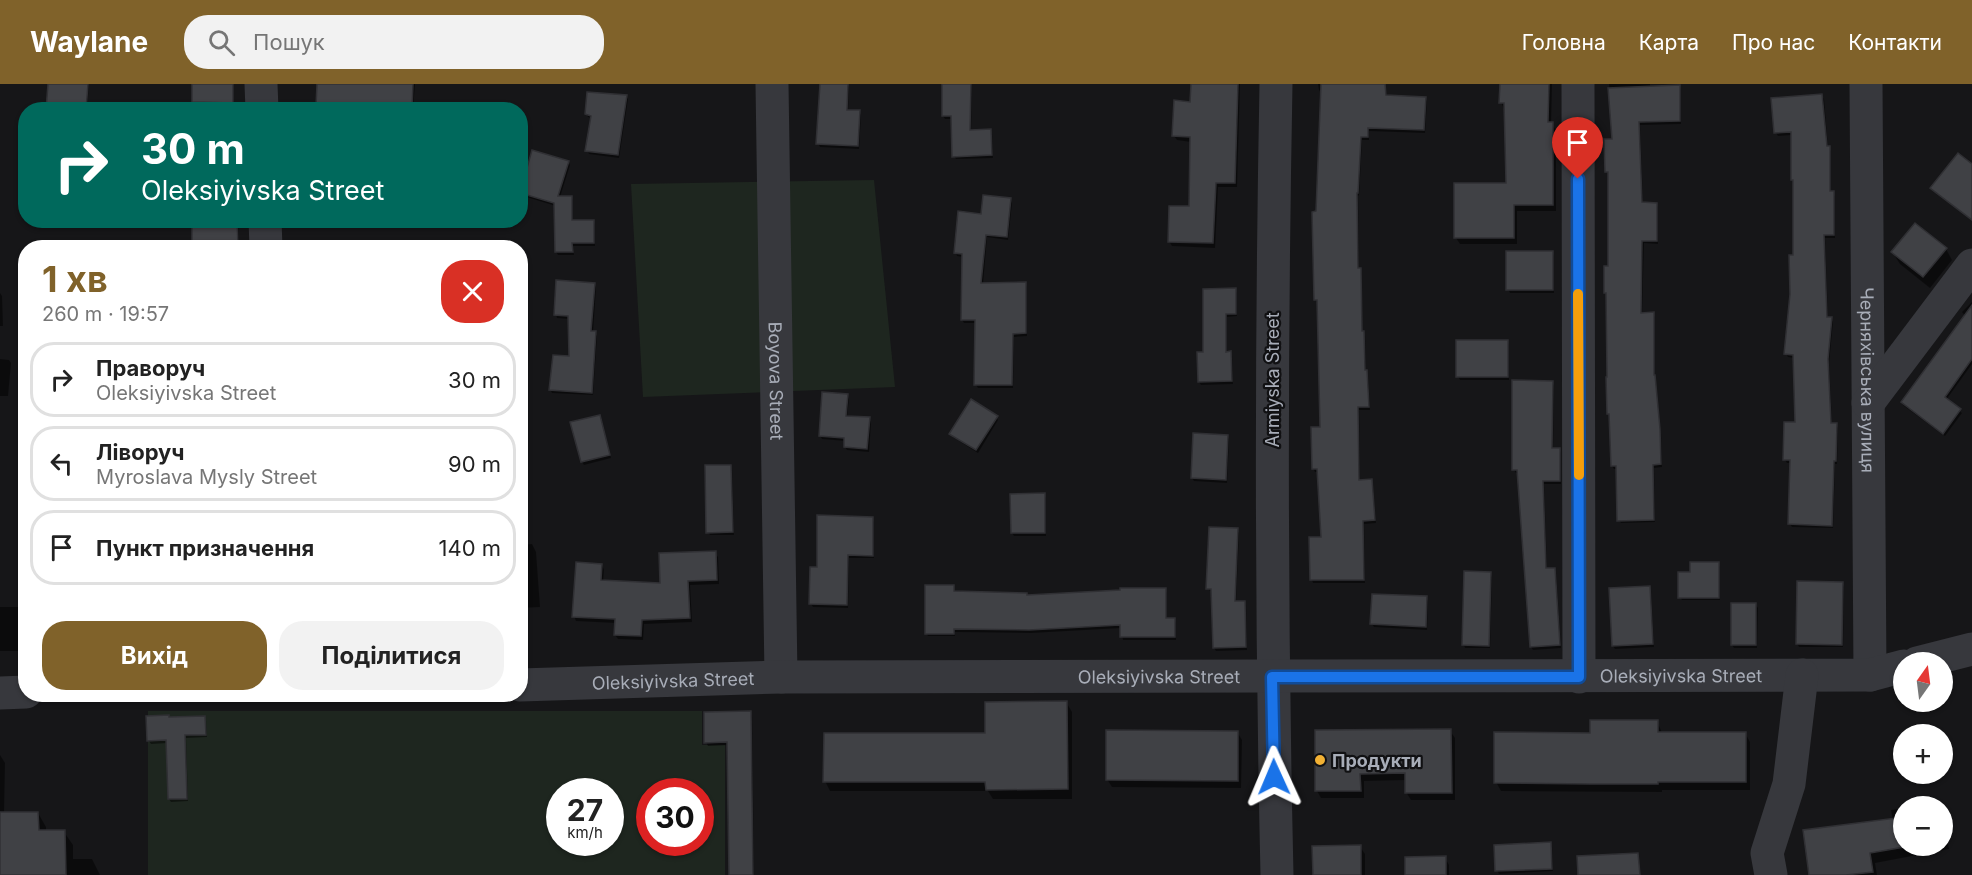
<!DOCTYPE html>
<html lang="uk">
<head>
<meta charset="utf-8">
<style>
  :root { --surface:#fff; --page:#f2f2f2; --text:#222; --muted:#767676; --line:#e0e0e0; --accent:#80622a }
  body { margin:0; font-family:Inter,sans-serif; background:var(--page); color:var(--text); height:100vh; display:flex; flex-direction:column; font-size:22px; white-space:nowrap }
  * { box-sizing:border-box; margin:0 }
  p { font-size:20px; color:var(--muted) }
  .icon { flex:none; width:33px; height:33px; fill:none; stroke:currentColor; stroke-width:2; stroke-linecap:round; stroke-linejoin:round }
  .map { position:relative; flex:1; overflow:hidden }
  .drawer { position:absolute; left:18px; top:156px; width:510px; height:462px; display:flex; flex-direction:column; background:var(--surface); border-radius:24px; box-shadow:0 2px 4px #0004 }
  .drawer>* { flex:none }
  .hud { position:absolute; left:18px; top:18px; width:510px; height:126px; border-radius:24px; box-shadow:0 2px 4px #0004; background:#00695c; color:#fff; overflow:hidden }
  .needle { width:39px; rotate:14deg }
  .fabs { position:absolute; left:1893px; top:568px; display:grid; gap:12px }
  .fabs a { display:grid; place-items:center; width:60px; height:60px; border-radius:50%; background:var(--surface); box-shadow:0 2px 4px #0004; font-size:30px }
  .speed { position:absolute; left:546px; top:694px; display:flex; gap:12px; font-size:30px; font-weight:700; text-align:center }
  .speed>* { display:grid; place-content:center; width:78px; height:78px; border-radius:50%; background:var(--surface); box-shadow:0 2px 4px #0004; line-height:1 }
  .speed small { font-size:15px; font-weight:400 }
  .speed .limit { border:9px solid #d22; background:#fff; color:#111 }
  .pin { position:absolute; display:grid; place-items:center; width:51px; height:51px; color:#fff; margin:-62px -26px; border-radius:50% 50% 50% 0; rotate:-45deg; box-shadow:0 0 6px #0007 }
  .pin .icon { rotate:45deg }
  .me { position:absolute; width:66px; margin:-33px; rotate:359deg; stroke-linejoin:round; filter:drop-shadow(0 0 4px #0008) }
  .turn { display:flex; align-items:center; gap:21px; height:126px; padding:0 24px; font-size:27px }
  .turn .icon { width:78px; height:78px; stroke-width:2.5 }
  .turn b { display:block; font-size:42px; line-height:51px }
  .round { display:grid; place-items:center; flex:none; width:63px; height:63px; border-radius:24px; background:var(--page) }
  .overview { display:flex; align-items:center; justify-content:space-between; height:102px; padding:0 24px }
  h1 { font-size:36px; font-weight:700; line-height:45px; color:var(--accent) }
  .button { display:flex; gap:12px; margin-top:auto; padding:12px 24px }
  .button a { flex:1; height:69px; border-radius:24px; background:var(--accent); color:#fff; font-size:24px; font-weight:700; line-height:69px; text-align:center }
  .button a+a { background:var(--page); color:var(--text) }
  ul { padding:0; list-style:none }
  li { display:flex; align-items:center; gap:18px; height:75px; margin:0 12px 9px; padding:0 12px; border:3px solid var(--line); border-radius:24px }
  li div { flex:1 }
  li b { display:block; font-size:22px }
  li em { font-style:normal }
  header { display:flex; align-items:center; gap:36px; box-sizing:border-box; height:84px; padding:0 30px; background:var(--accent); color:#fff }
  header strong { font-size:28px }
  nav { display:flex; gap:33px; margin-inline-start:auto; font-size:21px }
  .search { width:420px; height:54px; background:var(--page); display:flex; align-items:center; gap:15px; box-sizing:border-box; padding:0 21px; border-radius:24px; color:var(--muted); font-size:22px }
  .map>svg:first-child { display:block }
  .green { fill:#1e261f; fill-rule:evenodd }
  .shadow { fill:#0007 }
  .building { fill:#404145; stroke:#303034; stroke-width:1.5 }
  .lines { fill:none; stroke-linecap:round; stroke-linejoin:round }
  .minor { stroke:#37383d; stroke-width:33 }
  .route-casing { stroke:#114b97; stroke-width:15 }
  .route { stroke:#1a73e8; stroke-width:10 }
  .slow { stroke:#f59e0b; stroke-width:10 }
  .poi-dot { fill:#f2b134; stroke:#111113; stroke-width:2 }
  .labels { text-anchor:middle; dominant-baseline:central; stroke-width:4.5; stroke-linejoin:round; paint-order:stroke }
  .street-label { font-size:18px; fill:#a8adb8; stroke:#111113 }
  .poi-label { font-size:18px; font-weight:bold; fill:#a8adb8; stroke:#111113; text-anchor:start }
</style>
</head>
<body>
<header>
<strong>Waylane</strong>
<div class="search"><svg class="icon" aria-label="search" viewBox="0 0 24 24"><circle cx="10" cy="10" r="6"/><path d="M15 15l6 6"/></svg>Пошук</div>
<nav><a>Головна</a><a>Карта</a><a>Про нас</a><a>Контакти</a></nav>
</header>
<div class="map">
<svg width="1972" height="791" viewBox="0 0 1972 791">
  <rect width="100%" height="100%" fill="#161618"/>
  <!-- green -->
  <g class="green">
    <polygon points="874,96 895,303 643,313 631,100"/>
    <path d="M 148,627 L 702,627 L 702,661 L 725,661 L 725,791 L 148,791 ZM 560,708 L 610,708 L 610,759 L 560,759 ZM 650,708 L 700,708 L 700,759 L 650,759 Z"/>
  </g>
  <!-- shadow -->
  <g class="shadow">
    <polygon points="50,0 89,0 87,26 48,26"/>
    <polygon points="194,0 234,0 234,21 196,21 194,18"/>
    <polygon points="319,0 415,0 413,26 319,25 317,22"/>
    <polygon points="821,0 847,0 849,3 848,28 859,28 861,31 859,65 820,63 818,59"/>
    <polygon points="943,0 972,0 971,48 990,47 992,50 993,74 956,75 954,72 952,35 945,35 943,32"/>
    <polygon points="1192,0 1240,0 1237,103 1218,103 1215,164 1172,162 1169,157 1190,124 1191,58 1177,56 1174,52 1191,19"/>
    <polygon points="1318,0 1385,0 1387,13 1425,14 1427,17 1425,49 1369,47 1369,56 1362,56 1359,112 1358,111 1359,185 1362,189 1362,249 1365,252 1366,288 1368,291 1370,326 1359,326 1360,398 1371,397 1373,400 1376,439 1364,440 1365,499 1313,499 1312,496 1322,454 1318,388 1315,388 1313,384 1322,344 1318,219 1315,216 1313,129 1317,129 1322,9 1319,6"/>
    <polygon points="1501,0 1552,0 1551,40 1556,46 1556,127 1517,127 1517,160 1460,160 1456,154 1508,101 1504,25 1501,18"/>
    <polygon points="1609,0 1650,0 1650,3 1679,2 1681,5 1681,40 1640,41 1643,120 1656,120 1658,123 1658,160 1644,159 1642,230 1653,230 1655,233 1655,293 1661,350 1662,383 1654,384 1655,438 1621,439 1619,436 1617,385 1614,385 1612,382 1611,334 1609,330 1607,295 1608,213 1605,209 1606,183 1609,183 1609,91 1607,88 1613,56"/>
    <polygon points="626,12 628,15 619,74 589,70 587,66 593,34 588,33 586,29"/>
    <polygon points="1822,12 1824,15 1828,64 1831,67 1831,109 1835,112 1835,154 1825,154 1828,234 1831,234 1833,238 1829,279 1832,341 1836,341 1838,344 1837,380 1835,380 1833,444 1792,443 1790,440 1792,379 1787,379 1785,376 1797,340 1794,274 1788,273 1786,270 1794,172 1792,51 1778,52 1776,49 1773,16"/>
    <polygon points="568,78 570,81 560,113 571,113 573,116 573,137 593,137 595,141 595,162 573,162 574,171 558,171 556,168 556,122 523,112 521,109"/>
    <polygon points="1010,115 1012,119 1008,156 987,153 983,200 1025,199 1027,203 1027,252 1014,253 1013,304 978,304 976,301 977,239 964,239 962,236 963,173 957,172 956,169 983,131"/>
    <polygon points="193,136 238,136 239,164 194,164"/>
    <polygon points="1946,165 1952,176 1930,204 1900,180 1893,169"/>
    <polygon points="1552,168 1554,172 1554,209 1510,209 1508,205"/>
    <polygon points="594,200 596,203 593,248 595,249 597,252 593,311 552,309 550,305 570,274 570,235 557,234 556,230"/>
    <polygon points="1235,206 1237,209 1237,232 1227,233 1227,269 1230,269 1232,272 1233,300 1201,301 1199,298 1204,270"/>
    <polygon points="0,209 2,212 3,242 0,242"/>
    <polygon points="1972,218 1972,280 1946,316 1962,329 1945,352 1904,322 1902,319 1966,233 1962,228"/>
    <polygon points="1507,257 1509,261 1509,296 1460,296 1458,292"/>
    <polygon points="0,275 9,276 11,279 8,312 0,312"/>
    <polygon points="1552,298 1554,302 1553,365 1559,365 1561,369 1561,400 1544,400 1547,486 1554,485 1556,488 1561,564 1533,566 1531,563 1519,389 1516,389 1514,386"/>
    <polygon points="847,311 849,315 847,333 869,335 871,338 869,368 847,366 845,363 846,357 822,355 820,351"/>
    <polygon points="996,333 998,336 978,369 953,353 951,350"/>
    <polygon points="601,336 611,374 584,381 582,378"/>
    <polygon points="1194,351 1227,352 1229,355 1227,399 1194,397 1192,394"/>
    <polygon points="730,382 732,385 734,451 710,451 708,448"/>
    <polygon points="1044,411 1046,414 1046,452 1014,452 1012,449"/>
    <polygon points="872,435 874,438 874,474 849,474 848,524 813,523 811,520 818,485"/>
    <polygon points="1237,446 1239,449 1236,518 1244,518 1246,521 1247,566 1216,567 1214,564 1212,508 1210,507 1208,504"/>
    <polygon points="532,460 536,468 540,523 520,524 520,461"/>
    <polygon points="715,469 718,473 719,500 690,501 692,538 644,540 643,556 618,555 615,551 616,539 576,537 574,532 602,481 604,486 603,498 662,501"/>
    <polygon points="1718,480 1720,483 1720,516 1682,516 1680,513 1692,490"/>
    <polygon points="1490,489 1492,493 1490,564 1465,564 1464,561"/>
    <polygon points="1842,499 1844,503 1843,563 1799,563 1797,559"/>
    <polygon points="953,502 955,509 1027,512 1165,506 1167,509 1167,536 1174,535 1176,539 1176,556 1123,556 1121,544 1031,549 955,548 955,552 928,552 926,549"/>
    <polygon points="1649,504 1651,507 1654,563 1615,565 1613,562"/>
    <polygon points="1426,514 1428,517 1427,546 1374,543 1372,540"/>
    <polygon points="1756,521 1758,524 1757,564 1734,564 1732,561"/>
    <polygon points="0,523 26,523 26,547 20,547 20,567 0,567"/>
    <polygon points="1066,618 1072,628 1072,715 993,715 988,707 830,707 825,697 986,651"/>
    <polygon points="750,629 752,632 754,791 730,791 729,661 708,662 706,658"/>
    <polygon points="147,633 204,633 206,637 207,653 186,654 188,717 171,718 169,715 168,659 151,660 149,657"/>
    <polygon points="1657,637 1662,649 1745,649 1750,658 1750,706 1662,706 1662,708 1501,707 1496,698 1591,650"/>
    <polygon points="1450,647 1455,654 1455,716 1411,716 1406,708 1406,696 1364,697 1364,714 1321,714 1317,707 1316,648"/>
    <polygon points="1237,648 1242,656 1241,704 1112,703 1107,695"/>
    <polygon points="0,671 5,679 4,729 38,729 46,743 46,748 64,748 73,761 73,775 92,775 100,791 0,791"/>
    <polygon points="1936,718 1939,723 1910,723"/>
    <polygon points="1904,724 1904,762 1942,762 1942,731 1949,765 1875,779 1877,791 1810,791 1893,736 1891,726"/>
    <polygon points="1551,760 1552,763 1553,787 1499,790 1497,786"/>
    <polygon points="1360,763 1365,770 1365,791 1315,791"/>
    <polygon points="1445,774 1449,781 1449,791 1407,791"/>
  </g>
  <!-- building -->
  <g class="building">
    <polygon points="48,0 88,0 86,26 46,26"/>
    <polygon points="192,0 233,0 233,19 192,18"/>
    <polygon points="317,0 413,0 412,25 316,22"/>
    <polygon points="820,0 848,0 847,26 860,26 858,62 816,60"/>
    <polygon points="942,0 971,0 970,46 991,45 992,71 952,73 951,32 942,32"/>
    <polygon points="1191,0 1238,0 1235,99 1216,99 1213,159 1168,158 1169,122 1189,122 1190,53 1172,52 1174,16 1190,18"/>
    <polygon points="1321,0 1385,0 1386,11 1426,13 1424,46 1368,44 1368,53 1361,53 1358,109 1357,109 1358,184 1361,184 1362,247 1364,247 1365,286 1367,286 1369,323 1358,323 1359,396 1372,395 1375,436 1363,437 1364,496 1310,496 1309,453 1321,453 1317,385 1312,385 1311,343 1320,343 1317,216 1314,216 1312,128 1316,127"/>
    <polygon points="1500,0 1549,0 1548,38 1553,38 1553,121 1514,121 1514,154 1454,154 1454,99 1506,99 1504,19 1499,19"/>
    <polygon points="1680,1 1680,37 1639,38 1642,118 1657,119 1657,157 1642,157 1641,229 1654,228 1654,291 1655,291 1660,345 1661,380 1653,381 1654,436 1617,437 1616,382 1611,382 1609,330 1607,330 1606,293 1607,293 1606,209 1604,209 1604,182 1608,182 1608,88 1605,88 1604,55 1612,55 1608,4"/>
    <polygon points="587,8 627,11 618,71 585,67 591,32 585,30"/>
    <polygon points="1822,10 1827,62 1830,62 1830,107 1834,107 1834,151 1824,151 1827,233 1832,233 1828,275 1831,339 1837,339 1836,377 1834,377 1832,442 1788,440 1790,376 1783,376 1784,338 1795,338 1793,271 1784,270 1790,210 1789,171 1793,171 1793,96 1791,96 1791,48 1774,49 1771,14"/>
    <polygon points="532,66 569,77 558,112 572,112 572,136 594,136 594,159 572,159 573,168 555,168 554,119 520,109"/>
    <polygon points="1958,69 1972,80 1972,136 1930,104"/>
    <polygon points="983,111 1011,114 1007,153 986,151 981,199 1026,198 1026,249 1013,250 1012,301 974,301 975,236 961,236 962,170 954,169 958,127 981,130"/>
    <polygon points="192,136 237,136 238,162 192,163"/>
    <polygon points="1915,139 1947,164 1923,193 1891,168"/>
    <rect x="1506" y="167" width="47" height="39"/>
    <polygon points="556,196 595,199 591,247 596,247 592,309 549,306 553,271 569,272 568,232 554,231"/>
    <polygon points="1236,204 1236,230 1226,230 1226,268 1231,267 1232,297 1198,298 1197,268 1203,268 1203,205"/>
    <polygon points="1972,221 1972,275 1945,313 1961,325 1943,350 1901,318"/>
    <rect x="1456" y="256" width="52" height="37"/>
    <polygon points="1512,296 1553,297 1552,364 1560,364 1560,397 1543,397 1546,484 1555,484 1560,561 1530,563 1517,386 1512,386"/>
    <polygon points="822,308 848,310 846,332 870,333 867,365 844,363 844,354 819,352"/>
    <polygon points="971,315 998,332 976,366 949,350"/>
    <polygon points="600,331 610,371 581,378 570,338"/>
    <polygon points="1193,349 1228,351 1226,396 1191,394"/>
    <polygon points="705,381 731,381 733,448 706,449"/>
    <polygon points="1045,409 1045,449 1011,449 1010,410"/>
    <polygon points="817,431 873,433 873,472 848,471 847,521 809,520 810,483 817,483"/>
    <polygon points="1209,443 1238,444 1235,517 1245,517 1246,563 1213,564 1211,505 1206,505"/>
    <polygon points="716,467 717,496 688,497 690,534 642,536 641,552 614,551 615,535 572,533 576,478 602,480 601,496 660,499 659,469"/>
    <polygon points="1690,478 1719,478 1719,514 1678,514 1678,488 1690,488"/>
    <polygon points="1464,487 1491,488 1489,562 1462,561"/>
    <polygon points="1797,497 1843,498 1842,561 1796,560"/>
    <polygon points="925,501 954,501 954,507 1027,509 1027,511 1120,506 1120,504 1166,504 1166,534 1175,534 1175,553 1120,553 1120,541 1029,546 954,545 954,550 925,550"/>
    <polygon points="1650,502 1653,560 1612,562 1609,504"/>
    <polygon points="1372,510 1427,512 1426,543 1370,540"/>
    <rect x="1731" y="519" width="25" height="42"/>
    <polygon points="1067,617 1068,705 986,706 985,698 823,698 824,649 985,649 985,618"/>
    <polygon points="751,627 753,791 729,791 727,658 704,659 704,628"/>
    <polygon points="169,631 169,633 205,632 206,651 185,651 187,715 168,715 166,656 147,657 146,632"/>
    <polygon points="1590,636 1658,636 1658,648 1746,648 1746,698 1658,698 1658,700 1590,700 1494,699 1494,648 1590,649"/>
    <polygon points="1451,645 1452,709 1405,709 1405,689 1360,690 1361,707 1315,707 1315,646"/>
    <polygon points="1106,646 1238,647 1238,697 1106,696"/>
    <polygon points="0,728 38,728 39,746 65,746 66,791 0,791"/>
    <polygon points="1904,733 1904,763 1870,769 1873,788 1846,791 1809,791 1803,746"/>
    <polygon points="1551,758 1552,785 1495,787 1494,761"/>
    <polygon points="1361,761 1361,791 1313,791 1312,762"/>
    <polygon points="1638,769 1640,791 1578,791 1577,772"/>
    <polygon points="1446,772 1446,791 1405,791 1405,773"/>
  </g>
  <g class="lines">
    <!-- minor -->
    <g class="minor">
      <polyline points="261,0 262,26"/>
      <path id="s1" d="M 772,0 L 781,593"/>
      <path d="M 1276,0 C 1271,264 1271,527 1277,791"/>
      <polyline points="1578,0 1579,593"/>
      <path id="s2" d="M 1866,0 L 1870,591"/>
      <polyline points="265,136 266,164"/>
      <polyline points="1868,319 1972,181"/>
      <polyline points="1917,579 1972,565"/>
      <path id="s3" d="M 520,601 L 781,593 L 1870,591 L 1904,582"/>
      <polyline points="0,609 26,608"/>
      <polyline points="1771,791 1767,769 1789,700 1802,591"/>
    </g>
  </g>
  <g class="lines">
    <!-- route casing -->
    <g class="route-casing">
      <polyline id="route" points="1274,693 1272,593 1579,593 1578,95"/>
    </g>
    <!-- route -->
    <use href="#route" class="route"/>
    <!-- slow -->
    <polyline class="slow" points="1578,210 1579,391"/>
  </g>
  <!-- markers -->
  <circle class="poi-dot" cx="1320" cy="676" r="6"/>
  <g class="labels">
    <!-- street labels -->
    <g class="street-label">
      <text transform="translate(1272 296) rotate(-90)">Armiyska Street</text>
      <text stroke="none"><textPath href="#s2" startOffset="296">Черняхівська вулиця</textPath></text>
      <text stroke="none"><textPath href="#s1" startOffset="297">Boyova Street</textPath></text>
      <text stroke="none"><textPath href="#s3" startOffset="1161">Oleksiyivska Street</textPath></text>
      <text stroke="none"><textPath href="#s3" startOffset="639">Oleksiyivska Street</textPath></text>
      <text stroke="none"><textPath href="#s3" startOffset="153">Oleksiyivska Street</textPath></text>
    </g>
    <!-- poi labels -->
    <g class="poi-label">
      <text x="1332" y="676">Продукти</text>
    </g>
  </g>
</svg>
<div class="fabs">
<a><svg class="needle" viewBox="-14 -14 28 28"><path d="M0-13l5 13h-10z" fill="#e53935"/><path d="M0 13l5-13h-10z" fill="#767676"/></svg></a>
<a>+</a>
<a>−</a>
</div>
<div class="speed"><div>27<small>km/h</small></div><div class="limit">30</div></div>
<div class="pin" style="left:1578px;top:95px;background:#d93025"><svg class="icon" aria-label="arrive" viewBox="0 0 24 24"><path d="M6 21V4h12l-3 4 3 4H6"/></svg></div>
<svg class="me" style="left:1274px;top:693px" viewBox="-20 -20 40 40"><path d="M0-17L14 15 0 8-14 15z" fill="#1a73e8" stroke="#fff" stroke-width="4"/></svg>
<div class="hud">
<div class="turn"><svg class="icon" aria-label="right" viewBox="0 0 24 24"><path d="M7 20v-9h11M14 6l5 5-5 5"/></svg><div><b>30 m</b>Oleksiyivska Street</div></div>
</div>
<section class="drawer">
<div class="overview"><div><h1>1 хв</h1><p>260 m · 19:57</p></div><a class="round" style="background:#d93025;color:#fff"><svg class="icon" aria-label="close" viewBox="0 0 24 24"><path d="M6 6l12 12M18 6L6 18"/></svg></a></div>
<ul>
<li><svg class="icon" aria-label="right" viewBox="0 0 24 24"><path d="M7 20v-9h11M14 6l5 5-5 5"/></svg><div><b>Праворуч</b><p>Oleksiyivska Street</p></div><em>30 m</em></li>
<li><svg class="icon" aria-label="left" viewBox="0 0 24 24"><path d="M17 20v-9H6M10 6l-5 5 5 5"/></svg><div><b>Ліворуч</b><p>Myroslava Mysly Street</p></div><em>90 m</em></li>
<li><svg class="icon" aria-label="arrive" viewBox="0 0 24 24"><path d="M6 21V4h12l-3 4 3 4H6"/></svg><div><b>Пункт призначення</b></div><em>140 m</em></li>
</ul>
<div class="button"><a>Вихід</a><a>Поділитися</a></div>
</section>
</div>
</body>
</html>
